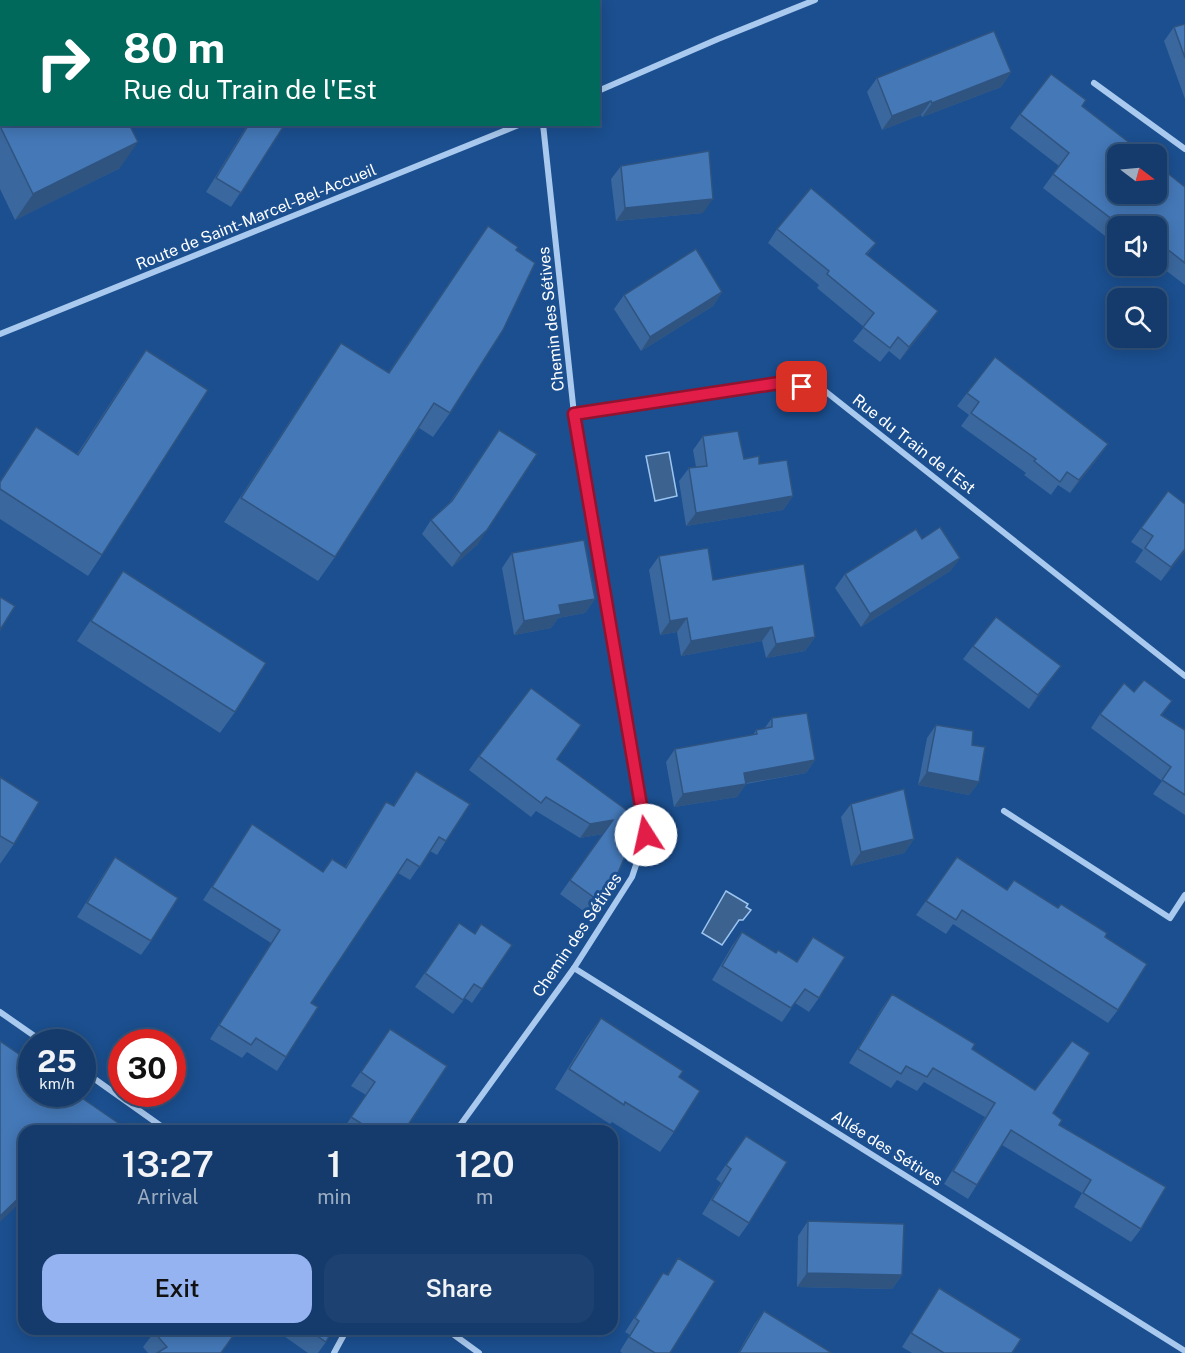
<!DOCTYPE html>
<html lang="en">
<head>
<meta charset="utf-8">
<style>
  :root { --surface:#143b6b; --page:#1d4271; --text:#f1f3f6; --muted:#9dadc1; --line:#33557e; --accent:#95b2f1 }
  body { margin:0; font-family:"Public Sans",sans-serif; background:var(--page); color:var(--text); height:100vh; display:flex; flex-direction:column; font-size:22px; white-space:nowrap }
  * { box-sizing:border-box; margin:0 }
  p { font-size:20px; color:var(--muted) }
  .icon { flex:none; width:33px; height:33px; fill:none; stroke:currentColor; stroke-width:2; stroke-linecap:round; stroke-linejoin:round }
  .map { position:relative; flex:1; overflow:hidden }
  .drawer { position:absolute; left:18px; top:1125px; width:600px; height:210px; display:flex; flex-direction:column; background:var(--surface); border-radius:18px; box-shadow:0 3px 15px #0003,0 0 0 2px var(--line) }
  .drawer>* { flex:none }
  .banner { position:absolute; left:0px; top:0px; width:600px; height:126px; box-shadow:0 3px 15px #0003,0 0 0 2px var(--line); background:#00695c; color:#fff; overflow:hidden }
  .needle { width:39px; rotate:106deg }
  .controls { position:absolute; left:1107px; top:144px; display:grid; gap:12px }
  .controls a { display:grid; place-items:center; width:60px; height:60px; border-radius:12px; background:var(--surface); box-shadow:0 3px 15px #0003,0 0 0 2px var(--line); font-size:30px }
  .speed { position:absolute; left:18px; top:1029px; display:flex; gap:12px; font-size:30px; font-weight:700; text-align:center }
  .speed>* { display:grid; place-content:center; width:78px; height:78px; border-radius:50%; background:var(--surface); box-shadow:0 3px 15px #0003,0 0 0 2px var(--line); line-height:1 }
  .speed small { font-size:15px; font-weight:400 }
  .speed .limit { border:9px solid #d22; background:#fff; color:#111 }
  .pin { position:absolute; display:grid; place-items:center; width:51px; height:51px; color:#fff; margin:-26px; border-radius:12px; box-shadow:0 3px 9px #0006 }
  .me { position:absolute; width:66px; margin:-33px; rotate:350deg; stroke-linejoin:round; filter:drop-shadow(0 0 4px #0008) }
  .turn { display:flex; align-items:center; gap:21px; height:126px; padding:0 24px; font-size:27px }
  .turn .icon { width:78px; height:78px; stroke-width:2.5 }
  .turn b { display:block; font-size:42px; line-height:51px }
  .eta { display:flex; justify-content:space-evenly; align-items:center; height:102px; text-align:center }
  .eta b { font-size:36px; font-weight:600; line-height:42px }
  .cta { display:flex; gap:12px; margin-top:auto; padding:12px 24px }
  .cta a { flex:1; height:69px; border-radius:18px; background:var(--accent); color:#111; font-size:24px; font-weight:600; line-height:69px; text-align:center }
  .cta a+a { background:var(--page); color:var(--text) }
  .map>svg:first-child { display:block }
  .water { fill:#3c6290; stroke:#9cc4f0; stroke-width:1.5 }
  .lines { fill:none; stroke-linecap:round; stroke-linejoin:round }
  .street { stroke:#a9c9ee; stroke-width:6 }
  .wall { fill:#3a679d }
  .shaded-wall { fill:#305480 }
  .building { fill:#4478b7; stroke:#305480; stroke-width:1.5 }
  .route-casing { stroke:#92132f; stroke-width:15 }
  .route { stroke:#e11d48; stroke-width:10 }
  .labels { text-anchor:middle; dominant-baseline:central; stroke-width:6; stroke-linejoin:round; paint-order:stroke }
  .street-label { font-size:16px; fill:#fff; stroke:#1b4f8f }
</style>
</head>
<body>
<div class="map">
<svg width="1185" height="1353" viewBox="0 0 1185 1353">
  <rect width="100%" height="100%" fill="#1b4f8f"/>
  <!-- water -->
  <g class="water">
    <polygon points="669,452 677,496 655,501 646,456"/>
    <polygon points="726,891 748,904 746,907 751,910 743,920 739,920 722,945 702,933"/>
  </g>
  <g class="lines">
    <!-- street -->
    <g class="street">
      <polyline points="1094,83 1185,149"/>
      <polyline points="598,91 718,39 815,0"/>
      <polyline points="0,334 521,124"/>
      <polyline points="574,414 779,383 825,391 1185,676"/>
      <polyline points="1004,811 1170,918 1185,895"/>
      <polyline points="574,968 1185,1351"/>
      <polyline points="0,1012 43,1042"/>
      <polyline points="82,1070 168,1131"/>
      <polyline points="456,1131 574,968 632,877 646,835 574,414 543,124"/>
      <polyline points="446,1329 479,1353"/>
      <polyline points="334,1353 347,1329"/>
    </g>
  </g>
  <!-- wall -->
  <g class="wall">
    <polygon points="0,0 120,168 15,220 0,189"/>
    <polygon points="133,0 213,0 209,2 134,2"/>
    <polygon points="1185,24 1185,99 1164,41 1174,27"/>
    <polygon points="1011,72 1001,87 922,117 921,115 882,130 867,92 877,78"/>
    <polygon points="1082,107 1185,187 1185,285 1156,263 1156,226 1118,226 1118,246 1043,188 1059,166 1010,128 1020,114"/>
    <polygon points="248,124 285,124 231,207 206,192"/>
    <polygon points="621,166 703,213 616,221 611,179"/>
    <polygon points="488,226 517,250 450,413 433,437 419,428 335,557 318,581 224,522 325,367 341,343 388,373"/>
    <polygon points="777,229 876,243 867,255 928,325 900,360 889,351 880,362 853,341 864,327 817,288 819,285 768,243"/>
    <polygon points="722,292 713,306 641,351 614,309 624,295"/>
    <polygon points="146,350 102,555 88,576 0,519 0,481 36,427 77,454 132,370"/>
    <polygon points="967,393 1108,444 1098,458 1070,493 1058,485 1051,495 1024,475 1026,473 961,426 969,415 957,406"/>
    <polygon points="499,430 478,544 452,567 422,534 431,520 450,502"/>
    <polygon points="703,436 744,459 759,464 793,496 783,510 686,526 679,481 689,468 696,467 693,450"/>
    <polygon points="1185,504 1185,551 1161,581 1135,562 1143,550 1131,542 1141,528"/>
    <polygon points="922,539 960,558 950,571 861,627 835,588 845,574"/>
    <polygon points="512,553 595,599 585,613 558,618 551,628 514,635 502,568"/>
    <polygon points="659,556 713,580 815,637 805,651 766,658 762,641 681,656 677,632 660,635 649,570"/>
    <polygon points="123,571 235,712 220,733 77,641"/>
    <polygon points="973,646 1061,666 1029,709 963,659"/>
    <polygon points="1134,692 1172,701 1162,715 1185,730 1185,815 1153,794 1162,781 1091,728 1100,714"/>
    <polygon points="772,718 815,760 806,773 746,784 737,797 674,807 666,762 675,749 753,735 756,730 764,729"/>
    <polygon points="936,725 972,745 979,782 969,795 918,785 927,738"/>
    <polygon points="479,756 557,759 626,831 625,831 618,873 589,915 560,894 603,834 580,838 536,811 531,817 469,770"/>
    <polygon points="416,771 446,841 437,855 430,851 410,880 398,873 311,1003 286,1057 277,1071 247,1052 242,1058 210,1039 271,943 203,900 252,824 323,872 345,867 386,802 393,806"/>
    <polygon points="0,777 14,844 0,864"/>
    <polygon points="851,804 914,839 904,853 851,866 841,817"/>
    <polygon points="115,857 151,941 141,955 77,917 105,872"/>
    <polygon points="957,857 1007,890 1014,880 1105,937 1118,1010 1108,1023 953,924 946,934 916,915"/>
    <polygon points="459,923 475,934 512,945 472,1003 465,998 453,1014 415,987"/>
    <polygon points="742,932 775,953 797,961 813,937 819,998 809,1012 795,1003 782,1022 712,980 732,946"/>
    <polygon points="892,994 972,1049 1053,1113 1059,1125 1141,1229 1131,1242 1074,1207 1082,1193 1002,1145 968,1199 944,1184 985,1117 924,1082 917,1091 897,1080 891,1088 849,1063 882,1008"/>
    <polygon points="601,1018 679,1077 674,1132 660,1152 612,1122 610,1124 555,1089 587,1037"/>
    <polygon points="390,1029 404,1131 342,1131 366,1095 351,1086"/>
    <polygon points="746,1136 749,1223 739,1237 702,1214 721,1183 716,1179"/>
    <polygon points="808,1221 902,1275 892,1289 797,1287 798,1236"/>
    <polygon points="678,1258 670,1353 622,1353 620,1351 630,1335 625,1332 663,1273 667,1275"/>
    <polygon points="939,1288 1012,1353 912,1353 902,1347"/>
    <polygon points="764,1311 832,1353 738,1353 754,1325"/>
    <polygon points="152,1329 238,1329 221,1353 148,1353 143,1347 155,1331"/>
    <polygon points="274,1329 333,1329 326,1342 318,1353 308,1353"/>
  </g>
  <!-- shaded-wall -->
  <g class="shaded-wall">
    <polygon points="176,0 213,0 209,2 172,2"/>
    <polygon points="1011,72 1001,87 922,117 932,103"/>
    <polygon points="931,101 921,115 882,130 892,116"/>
    <polygon points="138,142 120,168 15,220 33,194"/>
    <polygon points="713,199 703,213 616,221 625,208"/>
    <polygon points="722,292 713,306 641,351 650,337"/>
    <polygon points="938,311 928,325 900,360 909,347"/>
    <polygon points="1108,444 1098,458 1070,493 1079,480"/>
    <polygon points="793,496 783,510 686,526 696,513"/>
    <polygon points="487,530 478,544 452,567 461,554"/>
    <polygon points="1185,549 1185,551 1161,581 1171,567"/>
    <polygon points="960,558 950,571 861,627 870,614"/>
    <polygon points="595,599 585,613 558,618 551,628 514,635 524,621 559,605"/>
    <polygon points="687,618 677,632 660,635 670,621"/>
    <polygon points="772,627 762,641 681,656 691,641"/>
    <polygon points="815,637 805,651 766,658 776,644"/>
    <polygon points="1061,666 1051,680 1029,709 1038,695"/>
    <polygon points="815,760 806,773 735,785 744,773"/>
    <polygon points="927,772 979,782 969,795 918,785"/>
    <polygon points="746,784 737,797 674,807 683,794"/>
    <polygon points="636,817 626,831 611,833 621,819"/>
    <polygon points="613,820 603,834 580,838 590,824"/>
    <polygon points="914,839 904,853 851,866 861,852"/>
    <polygon points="24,1193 24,1199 0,1222 0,1216"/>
    <polygon points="807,1273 902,1275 892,1289 797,1287"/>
  </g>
  <!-- building -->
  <g class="building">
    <polygon points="0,0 69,0 70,2 2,2 2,124 129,124 138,142 33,194 0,126"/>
    <polygon points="155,0 176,0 172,2 156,2"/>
    <polygon points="515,0 589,0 588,2 517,2"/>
    <polygon points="1185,24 1185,58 1174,27"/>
    <polygon points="994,31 1011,72 932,103 931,101 892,116 877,78"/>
    <polygon points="1051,74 1086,100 1082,106 1144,154 1118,154 1118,194 1156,194 1156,164 1185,187 1185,263 1158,242 1156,244 1156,226 1121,226 1053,174 1069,153 1020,114"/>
    <polygon points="249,124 285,124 241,193 216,178"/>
    <polygon points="709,151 713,199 625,208 621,166"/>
    <polygon points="811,188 876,243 866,254 938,311 909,347 898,337 890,348 863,327 874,313 827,274 829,271 777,229"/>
    <polygon points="488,226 518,247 516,250 535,263 503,330 450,413 434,403 335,557 241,498 341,343 389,373"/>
    <polygon points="696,249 722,292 650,337 624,295"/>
    <polygon points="146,350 208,390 102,555 0,489 0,482 36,427 78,455"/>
    <polygon points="995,357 1108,444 1079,480 1067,472 1060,482 1034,461 1036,459 971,413 979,402 967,393"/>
    <polygon points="499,430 537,454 487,530 461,554 431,520 452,501"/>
    <polygon points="738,431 744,459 759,456 759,464 787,460 793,496 696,513 689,468 707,466 703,436"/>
    <polygon points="1168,491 1185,504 1185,549 1171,567 1145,548 1153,536 1141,528"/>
    <polygon points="940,527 960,558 870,614 845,574 916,529 922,539"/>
    <polygon points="584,540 595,599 559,605 561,614 524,621 512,553"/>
    <polygon points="708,548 713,580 804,564 815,637 776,644 772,627 691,641 687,618 670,621 659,556"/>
    <polygon points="123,571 266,663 235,712 91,621"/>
    <polygon points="0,597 15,606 0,630"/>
    <polygon points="996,617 1061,666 1038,695 973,646"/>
    <polygon points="1144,680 1172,701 1161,715 1185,730 1185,795 1162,780 1171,767 1100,714 1124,683 1134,692"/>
    <polygon points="531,688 581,725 557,759 636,817 621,819 630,844 618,873 599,901 570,880 613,820 590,824 546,797 541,803 479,756"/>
    <polygon points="807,713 815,760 744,773 746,784 683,794 675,749 757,734 756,730 772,727 772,718"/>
    <polygon points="936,725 973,731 972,745 985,747 979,782 927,772"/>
    <polygon points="416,771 470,804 446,841 439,837 420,867 407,859 311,1003 318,1007 286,1057 256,1038 251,1045 219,1025 280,930 212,887 252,824 323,872 332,859 346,868 386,802 394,806"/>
    <polygon points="0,777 39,802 14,844 0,836"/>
    <polygon points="904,789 914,839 861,852 851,804"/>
    <polygon points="115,857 178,898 151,941 87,903"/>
    <polygon points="957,857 1007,890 1014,880 1058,908 1061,904 1107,933 1105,937 1147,964 1118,1010 962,910 956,920 926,901"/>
    <polygon points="459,923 475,934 481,924 512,945 482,989 474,984 463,1000 425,973"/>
    <polygon points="742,932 776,953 778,950 797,962 813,937 845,957 819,998 805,989 791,1008 722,966"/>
    <polygon points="892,994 975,1044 972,1049 1035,1090 1072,1041 1090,1053 1053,1113 1062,1120 1059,1125 1166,1187 1141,1229 1083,1193 1091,1180 1011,1130 977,1185 953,1171 995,1103 933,1068 927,1077 906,1066 901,1074 858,1049"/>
    <polygon points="601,1018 683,1071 679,1077 700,1091 674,1132 625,1102 624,1105 569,1069"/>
    <polygon points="390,1029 447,1066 404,1131 373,1131 351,1117 375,1082 361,1072"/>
    <polygon points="0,1041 32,1063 32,1094 76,1094 127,1129 125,1131 24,1131 24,1193 0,1216"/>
    <polygon points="746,1136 787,1162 749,1223 712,1200 731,1169 726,1165"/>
    <polygon points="808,1221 904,1224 902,1275 807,1273"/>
    <polygon points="678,1258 715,1281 670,1353 655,1353 629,1337 639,1321 635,1318 663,1273 668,1275"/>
    <polygon points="939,1288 1021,1339 1012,1353 944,1353 911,1333"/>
    <polygon points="764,1311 832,1353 739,1353"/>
    <polygon points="157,1329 238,1329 221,1353 157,1353 167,1347 154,1332"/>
    <polygon points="307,1329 333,1329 326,1342"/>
  </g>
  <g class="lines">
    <!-- route casing -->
    <g class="route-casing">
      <polyline id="route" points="646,835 574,414 779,383 802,387"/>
    </g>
    <!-- route -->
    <use href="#route" class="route"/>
  </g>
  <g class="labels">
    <!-- street labels -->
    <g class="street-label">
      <text transform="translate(256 217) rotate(-22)">Route de Saint-Marcel-Bel-Accueil</text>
      <text transform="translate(551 319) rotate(-96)">Chemin des Sétives</text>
      <text transform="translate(914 444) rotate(38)">Rue du Train de l'Est</text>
      <text transform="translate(577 935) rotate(-56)">Chemin des Sétives</text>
      <text transform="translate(887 1148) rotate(32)">Allée des Sétives</text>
    </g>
  </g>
</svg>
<div class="controls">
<a><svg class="needle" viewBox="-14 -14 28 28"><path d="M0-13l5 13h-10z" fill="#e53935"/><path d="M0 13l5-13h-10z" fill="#9dadc1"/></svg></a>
<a><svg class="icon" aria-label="sound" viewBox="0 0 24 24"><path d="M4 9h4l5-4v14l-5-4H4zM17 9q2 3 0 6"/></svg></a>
<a><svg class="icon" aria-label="search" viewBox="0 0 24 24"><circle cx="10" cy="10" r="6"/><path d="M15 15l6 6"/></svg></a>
</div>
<div class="speed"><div>25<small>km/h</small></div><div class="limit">30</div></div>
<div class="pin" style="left:802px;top:387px;background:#d93025"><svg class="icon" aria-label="arrive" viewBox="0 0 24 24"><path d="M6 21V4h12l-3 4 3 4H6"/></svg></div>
<svg class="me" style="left:646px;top:835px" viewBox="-20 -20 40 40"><circle r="19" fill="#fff"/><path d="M0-13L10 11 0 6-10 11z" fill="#e11d48"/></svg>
<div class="banner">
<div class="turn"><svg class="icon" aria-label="right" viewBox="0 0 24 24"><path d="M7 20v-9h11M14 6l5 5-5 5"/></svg><div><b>80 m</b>Rue du Train de l'Est</div></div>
</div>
<section class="drawer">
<div class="eta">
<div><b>13:27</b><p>Arrival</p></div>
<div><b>1</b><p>min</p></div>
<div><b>120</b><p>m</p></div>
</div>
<div class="cta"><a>Exit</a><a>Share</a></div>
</section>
</div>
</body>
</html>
